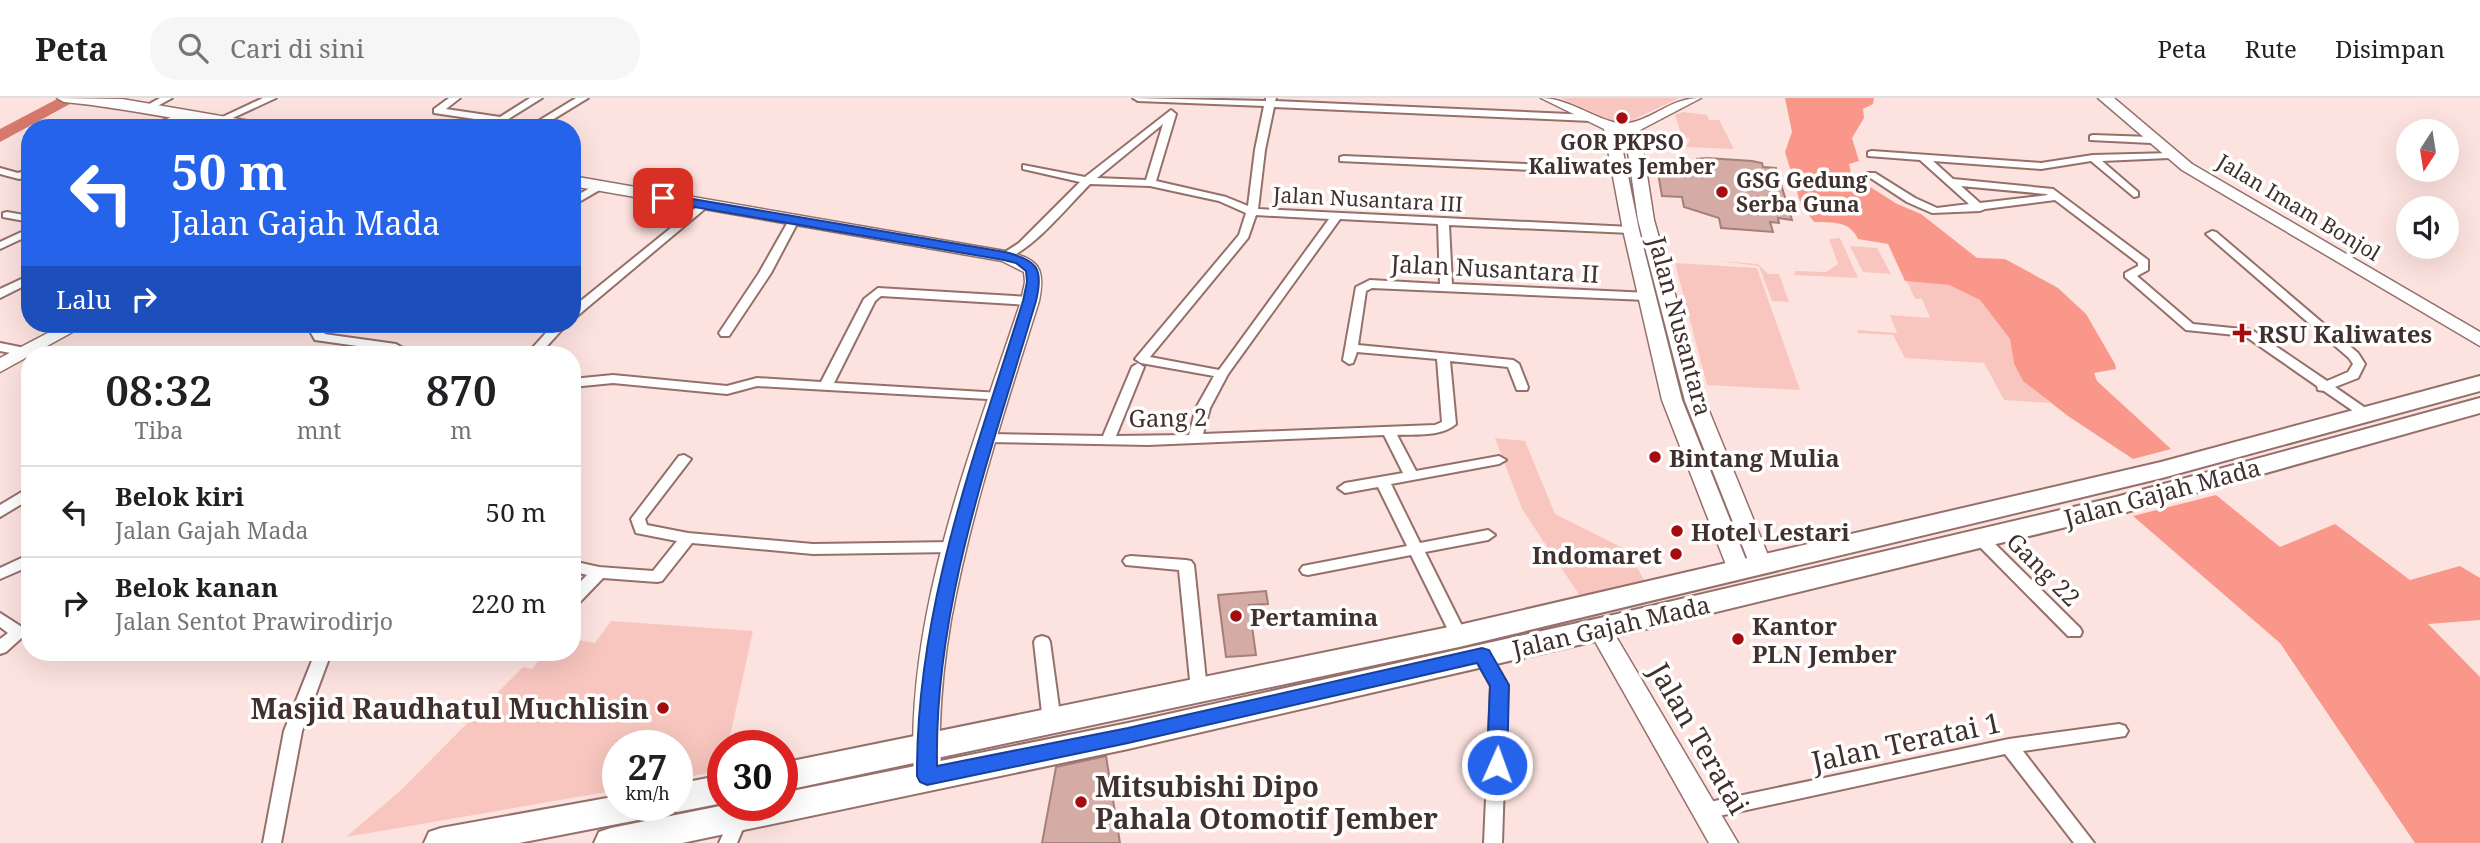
<!DOCTYPE html>
<html lang="id">
<head>
<meta charset="utf-8">
<style>
  :root { --surface:#fff; --page:#f6f6f6; --text:#202124; --muted:#757577; --line:#e0e0e0 }
  body { margin:0; font-family:"Noto Serif",serif; background:var(--page); color:var(--text); height:100vh; display:flex; flex-direction:column; font-size:26px; white-space:nowrap }
  * { box-sizing:border-box; margin:0 }
  p { font-size:23px; color:var(--muted) }
  .icon { flex:none; width:38px; height:38px; fill:none; stroke:currentColor; stroke-width:2; stroke-linecap:round; stroke-linejoin:round }
  .map { position:relative; flex:1; overflow:hidden }
  .details { position:absolute; left:21px; top:248px; width:560px; height:315px; display:flex; flex-direction:column; background:var(--surface); border-radius:28px; box-shadow:0 7px 28px #0002 }
  .details>* { flex:none }
  .top-card { position:absolute; left:21px; top:21px; width:560px; height:214px; border-radius:28px; box-shadow:0 7px 28px #0002; background:#2563eb; color:#fff; overflow:hidden }
  .needle { width:46px; rotate:192deg }
  .tools { position:absolute; left:2396px; top:21px; display:grid; gap:14px }
  .tools a { display:grid; place-items:center; width:63px; height:63px; border-radius:50%; background:var(--surface); box-shadow:0 7px 28px #0002; font-size:35px }
  .speed { position:absolute; left:602px; top:632px; display:flex; gap:14px; font-size:35px; font-weight:700; text-align:center }
  .speed>* { display:grid; place-content:center; width:91px; height:91px; border-radius:50%; background:var(--surface); box-shadow:0 7px 28px #0002; line-height:1 }
  .speed small { font-size:18px; font-weight:400 }
  .speed .limit { border:10px solid #d22; background:#fff; color:#111 }
  .pin { position:absolute; display:grid; place-items:center; width:60px; height:60px; color:#fff; margin:-30px; border-radius:14px; box-shadow:0 4px 10px #0006 }
  .me { position:absolute; width:77px; margin:-38px; rotate:2deg; stroke-linejoin:round; filter:drop-shadow(0 0 5px #0008) }
  .turn { display:flex; align-items:center; gap:24px; height:147px; padding:0 35px; font-size:32px }
  .turn .icon { width:91px; height:91px; stroke-width:2.5 }
  .turn b { display:block; font-size:49px; line-height:60px }
  .then { display:flex; align-items:center; height:66px; padding:0 35px; background:#0003; gap:14px; font-size:26px }
  .eta { display:flex; justify-content:space-evenly; align-items:center; height:119px; text-align:center }
  .eta b { font-size:42px; font-weight:600; line-height:49px }
  ul { padding:0; list-style:none }
  li { display:flex; align-items:center; gap:21px; height:91px; padding:0 35px; border-top:2px solid var(--line) }
  li div { flex:1 }
  li b { display:block; font-size:26px }
  li em { font-style:normal }
  header { display:flex; align-items:center; gap:42px; box-sizing:border-box; height:98px; padding:0 35px; background:var(--surface); border-bottom:2px solid var(--line) }
  header strong { font-size:33px }
  nav { display:flex; gap:38px; margin-inline-start:auto; font-size:24px }
  .search { width:490px; height:63px; background:var(--page); display:flex; align-items:center; gap:18px; box-sizing:border-box; padding:0 24px; border-radius:28px; color:var(--muted); font-size:26px }
  .map>svg:first-child { display:block }
  .green { fill:#f8c6bf }
  .forest { fill:#f8978a }
  .lines { fill:none; stroke-linecap:round; stroke-linejoin:round }
  .river { fill:#d87a6e; fill-rule:evenodd }
  .building { fill:#d4aba5; stroke:#a57f79; stroke-width:2 }
  .street-casing { stroke:#95706b; stroke-width:4 }
  .secondary-casing { stroke:#95706b; stroke-width:3 }
  .highway-casing { stroke:#95706b; stroke-width:4 }
  .street { fill:#fff; fill-rule:evenodd }
  .secondary { fill:#fff; fill-rule:evenodd }
  .highway { fill:#fff; fill-rule:evenodd }
  .route { fill:#2563eb; stroke:#184099; stroke-width:2 }
  .poi-dot { fill:#a40c0e; stroke:#fff; stroke-width:2.5 }
  .labels { text-anchor:middle; dominant-baseline:central; stroke-width:7; stroke-linejoin:round; paint-order:stroke }
  .far-poi-label { font-size:21px; font-weight:bold; fill:#40302e; stroke:#fff }
  .far-street-label { font-size:21px; fill:#40302e; stroke:#fff }
  .street-label { font-size:24px; fill:#40302e; stroke:#fff }
  .poi-label { font-size:24px; font-weight:bold; fill:#40302e; stroke:#fff; text-anchor:start }
  .near-poi-label { font-size:28px; font-weight:bold; fill:#40302e; stroke:#fff; text-anchor:end }
  .near-street-label { font-size:28px; fill:#40302e; stroke:#fff }
</style>
</head>
<body>
<header>
<strong>Peta</strong>
<div class="search"><svg class="icon" aria-label="search" viewBox="0 0 24 24"><circle cx="10" cy="10" r="6"/><path d="M15 15l6 6"/></svg>Cari di sini</div>
<nav><a>Peta</a><a>Rute</a><a>Disimpan</a></nav>
</header>
<div class="map">
<svg width="2480" height="745" viewBox="0 0 2480 745">
  <rect width="100%" height="100%" fill="#fde3df"/>
  <!-- green -->
  <g class="green">
    <polygon points="1561,0 1679,0 1622,27"/>
    <polygon points="1683,14 1707,17 1709,22 1719,22 1734,51 1686,49 1690,41 1682,39 1675,17"/>
    <polygon points="1840,140 1858,180 1794,177 1795,173 1826,174 1838,166 1829,141"/>
    <polygon points="1850,148 1877,150 1891,176 1863,174"/>
    <polygon points="1719,163 1758,166 1768,176 1779,176 1789,204 1772,203 1759,168"/>
    <polygon points="1675,165 1757,170 1800,292 1707,287"/>
    <polygon points="1907,183 1949,187 1980,202 2010,241 2014,267 2023,282 2050,305 2004,302 1984,265 1905,260 1893,237 1858,235 1857,232 1897,235 1890,217 1930,220 1922,201 1915,201"/>
    <polygon points="1495,340 1525,343 1555,416 1627,452 1647,487 1580,498 1522,411"/>
    <polygon points="611,523 753,533 728,647 723,648 723,672 677,681 677,648 618,648 618,692 346,739 400,693 523,569 532,571 545,555 572,555 572,541 595,545"/>
  </g>
  <!-- forest -->
  <g class="forest">
    <path d="M 1785,0 L 1874,0 L 1873,6 L 1863,11 L 1864,20 L 1852,40 L 1859,63 L 1849,66 L 1851,75 L 1844,79 L 1864,85 L 1897,106 L 1921,116 L 1977,160 L 2005,161 L 2058,190 L 2086,216 L 2115,266 L 2116,271 L 2094,275 L 2097,283 L 2171,351 L 2133,361 L 2068,318 L 2023,283 L 2014,266 L 2010,241 L 1980,202 L 1949,187 L 1905,183 L 1888,146 L 1858,141 C 1849,122 1833,125 1814,124 L 1801,107 L 1785,54 L 1792,34 Z"/>
    <polygon points="2216,397 2280,449 2335,426 2410,482 2460,468 2480,480 2480,522 2428,526 2480,579 2480,745 2415,745 2280,545 2133,418"/>
  </g>
  <g class="lines">
    <!-- river -->
    <polygon class="river" points="59,0 81,0 0,44 0,31"/>
  </g>
  <!-- building -->
  <g class="building">
    <polygon points="1707,60 1752,63 1762,65 1763,69 1776,70 1792,122 1778,120 1779,125 1770,124 1773,134 1721,130 1719,120 1684,109 1682,99 1662,98 1658,75 1678,76 1676,67 1685,68 1684,64 1698,65 1697,61"/>
    <polygon points="1266,493 1268,506 1249,507 1256,557 1226,559 1218,497"/>
    <polygon points="1106,658 1120,745 1042,745 1056,669"/>
  </g>
  <g class="lines">
    <!-- street casing -->
    <g class="street-casing">
      <g id="street">
        <polygon points="160,0 172,0 152,11 144,9"/>
        <polygon points="263,0 276,0 224,24 216,22"/>
        <polygon points="449,0 460,0 446,11 500,19 530,0 542,0 502,25 434,15 434,11"/>
        <polygon points="576,0 588,0 539,30 527,30"/>
        <path d="M 1133,0 L 1266,3 L 1266,0 L 1276,0 L 1275,3 L 1591,17 L 1596,20 L 1591,23 L 1274,9 L 1265,52 L 1258,111 L 1631,129 L 1637,132 L 1631,135 L 1449,127 L 1452,186 L 1650,195 L 1650,201 L 1646,202 L 1372,190 L 1366,193 L 1358,247 L 1513,262 L 1519,266 L 1528,289 L 1527,292 L 1517,292 L 1508,269 L 1450,263 L 1456,326 C 1441,339 1416,336 1397,337 L 1416,373 L 1499,358 L 1506,362 L 1499,366 L 1391,386 L 1420,445 L 1488,432 L 1495,437 L 1488,442 L 1425,454 L 1467,538 L 1465,542 L 1453,542 L 1411,457 L 1308,477 L 1303,476 L 1300,472 L 1303,468 L 1308,467 L 1407,448 L 1378,389 L 1345,395 L 1338,390 L 1345,385 L 1403,375 L 1384,337 L 1148,347 L 987,344 L 980,340 L 987,336 L 1103,338 L 1132,269 L 1138,265 L 1144,269 L 1116,338 L 1189,337 L 1196,310 L 1214,278 L 1141,265 L 1135,261 L 1239,137 L 1246,115 L 1219,103 L 1150,88 L 1090,86 C 1068,108 1033,152 1005,161 L 999,158 L 1019,145 L 1080,84 L 1023,71 L 1023,67 L 1085,79 L 1171,12 L 1176,16 L 1156,83 L 1226,99 L 1248,108 L 1255,52 L 1264,8 L 1138,3 ZM 1163,26 L 1146,82 L 1097,80 ZM 1256,117 L 1329,121 L 1219,272 L 1150,259 L 1248,140 ZM 1340,121 L 1438,126 L 1440,186 L 1370,182 L 1356,189 L 1343,262 L 1349,266 L 1353,265 L 1357,254 L 1437,261 L 1442,324 L 1435,327 L 1203,336 L 1210,310 L 1228,276 Z"/>
        <polygon points="186,13 194,15 159,30 145,30"/>
        <polygon points="2093,37 2151,39 2156,42 2151,45 2090,42 2090,38"/>
        <path d="M 1872,53 L 2041,65 L 2093,57 L 2173,55 L 2174,57 L 2169,60 L 2102,63 L 2138,94 L 2138,98 L 2134,99 L 2091,63 L 2041,71 L 1933,63 L 1953,81 L 2053,91 L 2148,162 L 2148,172 L 2137,178 L 2193,226 L 2252,232 L 2327,283 L 2348,274 L 2353,266 L 2349,260 L 2206,136 L 2212,133 L 2216,134 L 2358,255 L 2365,266 L 2358,280 L 2335,289 L 2374,316 L 2367,320 L 2362,319 L 2324,293 L 2318,292 L 2317,288 L 2245,238 L 2186,232 L 2125,179 L 2125,175 L 2138,168 L 2138,165 L 2055,102 L 1985,111 L 1980,113 L 1932,115 L 1907,104 L 1866,77 L 1867,75 L 1875,75 L 1915,100 L 1937,110 L 1969,106 L 1920,62 L 1868,58 L 1868,54 ZM 1961,88 L 2046,96 L 2048,97 L 1980,105 Z"/>
        <polygon points="1344,58 1618,70 1623,73 1618,76 1340,63 1340,59"/>
        <polygon points="0,70 18,75 30,71 30,78 19,81 0,76"/>
        <polygon points="599,85 604,88 603,90 572,108 572,100"/>
        <polygon points="703,104 707,105 707,109 576,219 572,220 572,210"/>
        <polygon points="7,114 30,118 30,124 3,119 3,115"/>
        <polygon points="794,119 799,122 771,175 729,238 721,238 719,235 759,175 789,122"/>
        <polygon points="30,130 30,137 0,151 0,144"/>
        <polygon points="30,177 30,185 0,200 0,191"/>
        <polygon points="878,190 1030,199 1036,203 1030,207 881,198 875,203 834,285 1000,295 1005,296 1007,299 1005,302 757,288 727,296 613,285 572,289 572,281 613,277 727,288 757,280 821,284 864,201"/>
        <polygon points="323,226 337,226 324,236 396,246 406,252 403,257 391,257 393,253 315,242 311,235"/>
        <polygon points="554,226 567,226 539,257 526,257"/>
        <polygon points="0,245 30,251 32,254 26,258 0,253"/>
        <polygon points="684,357 691,361 645,421 647,427 688,435 813,446 955,444 960,445 962,449 960,453 955,454 813,456 692,445 662,483 657,484 603,480 578,506 572,508 572,492 587,477 572,473 572,463 599,469 653,473 677,443 636,435 631,421 679,358"/>
        <polygon points="30,389 30,401 0,419 0,407"/>
        <polygon points="1981,436 1986,437 2080,530 2082,534 2080,538 2068,538 1976,445 1974,441"/>
        <polygon points="30,456 30,468 0,481 0,470"/>
        <polygon points="1131,458 1186,462 1191,463 1194,467 1207,592 1205,597 1199,598 1193,597 1191,592 1179,472 1126,467 1123,463 1126,459"/>
        <polygon points="0,515 25,531 27,535 6,554 0,556 0,541 8,535 0,529"/>
        <polygon points="1042,538 1048,540 1050,544 1061,624 1058,629 1052,631 1046,629 1043,624 1034,544 1036,540"/>
        <polygon points="1482,551 1488,553 1507,588 1502,745 1484,745 1491,588 1474,557 1476,553"/>
        <polygon points="315,555 331,555 302,633 281,745 263,745 284,633"/>
        <polygon points="2119,626 2125,628 2128,633 2125,638 2023,653 2094,745 2074,745 2005,656 1705,721 1699,718 1696,713 1699,708 1705,705 2009,641"/>
        <polygon points="739,711 745,714 748,719 737,745 719,745 733,714"/>
      </g>
    </g>
    <!-- secondary casing -->
    <g class="secondary-casing">
      <g id="secondary">
        <path d="M 57,0 L 122,1 L 267,26 L 274,30 C 204,30 134,10 64,4 Z"/>
        <path d="M 1541,0 C 1572,0 1607,30 1629,25 C 1656,20 1670,0 1701,0 L 1640,32 L 1654,122 L 1705,303 L 1772,467 L 1769,473 L 1753,473 L 1750,467 L 1685,303 L 1638,122 L 1625,34 L 1619,34 L 1639,132 L 1682,302 L 1750,472 L 1747,478 L 1731,478 L 1728,472 L 1662,302 L 1623,132 L 1604,31 Z"/>
        <polygon points="2098,0 2114,0 2192,66 2480,234 2480,248 2182,72"/>
        <path d="M 572,78 L 1005,153 C 1038,161 1046,169 1039,203 C 1006,308 971,413 951,522 C 945,557 941,593 940,628 C 939,646 944,670 936,686 L 927,689 L 918,686 L 914,678 C 905,516 971,354 1021,203 L 1025,184 L 1024,174 L 1002,163 L 572,88 Z"/>
        <polygon points="65,226 87,226 0,274 0,260"/>
        <polygon points="1600,522 1608,525 1738,745 1709,745 1588,531 1592,525"/>
      </g>
    </g>
    <!-- highway casing -->
    <g class="highway-casing">
      <g id="highway">
        <polygon points="2480,278 2480,293 2162,380 1459,549 782,693 782,665 1459,527 2161,364"/>
        <polygon points="2480,300 2480,315 2116,417 1600,542 1128,651 682,745 594,745 599,734 611,730 725,707 782,707 782,695 1128,625 1600,520 2116,399"/>
        <polygon points="723,677 723,705 677,714 665,710 664,707 677,707 677,686"/>
        <polygon points="618,698 618,707 660,707 655,717 643,721 519,745 424,745 429,734 441,730"/>
      </g>
    </g>
    <!-- street -->
    <use href="#street" class="street"/>
    <!-- secondary -->
    <use href="#secondary" class="secondary"/>
    <!-- highway -->
    <use href="#highway" class="highway"/>
  </g>
  <!-- route -->
  <path class="route" d="M 663,96 L 1005,154 C 1037,162 1044,170 1036,203 C 991,355 934,507 937,668 L 1128,630 L 1482,550 L 1489,552 L 1509,587 L 1507,667 L 1504,673 L 1490,673 L 1487,667 L 1490,588 L 1477,565 L 1128,645 L 927,687 L 920,684 L 917,678 C 916,511 974,360 1023,203 L 1027,184 L 1026,173 L 1016,165 L 1004,162 L 659,103 L 659,98 Z"/>
  <!-- markers -->
  <g class="poi-dot">
    <circle cx="1622" cy="20" r="7"/>
    <circle cx="1722" cy="94" r="7"/>
    <path d="M2238.5 224.5h7v7h7v7h-7v7h-7v-7h-7v-7h7z"/>
    <circle cx="1655" cy="359" r="7"/>
    <circle cx="1677" cy="433" r="7"/>
    <circle cx="1676" cy="456" r="7"/>
    <circle cx="1236" cy="518" r="7"/>
    <circle cx="1738" cy="541" r="7"/>
    <circle cx="663" cy="610" r="7"/>
    <circle cx="1081" cy="704" r="7"/>
  </g>
  <g class="labels">
    <!-- far-poi labels -->
    <g class="far-poi-label">
      <text x="1622" y="44">GOR PKPSO<tspan x="1622" dy="24">Kaliwates Jember</tspan></text>
      <text x="1736" y="82" text-anchor="start">GSG Gedung<tspan x="1736" dy="24">Serba Guna</tspan></text>
    </g>
    <!-- far-street labels -->
    <g class="far-street-label">
      <text transform="translate(1368 101) rotate(3)">Jalan Nusantara III</text>
      <text transform="translate(2299 109) rotate(31)">Jalan Imam Bonjol</text>
    </g>
    <!-- street labels -->
    <g class="street-label">
      <text transform="translate(1495 170) rotate(3)">Jalan Nusantara II</text>
      <text transform="translate(1681 228) rotate(75)">Jalan Nusantara</text>
      <text transform="translate(1168 319) rotate(-1)">Gang 2</text>
      <text transform="translate(2162 394) rotate(-15)">Jalan Gajah Mada</text>
      <text transform="translate(2044 471) rotate(45)">Gang 22</text>
      <text transform="translate(1611 528) rotate(-13)">Jalan Gajah Mada</text>
    </g>
    <!-- poi labels -->
    <g class="poi-label">
      <text x="2258" y="235">RSU Kaliwates</text>
      <text x="1669" y="359">Bintang Mulia</text>
      <text x="1691" y="433">Hotel Lestari</text>
      <text x="1662" y="456" text-anchor="end">Indomaret</text>
      <text x="1250" y="518">Pertamina</text>
      <text x="1752" y="527">Kantor<tspan x="1752" dy="28">PLN Jember</tspan></text>
    </g>
    <!-- near-poi labels -->
    <g class="near-poi-label">
      <text x="649" y="610">Masjid Raudhatul Muchlisin</text>
      <text x="1095" y="688" text-anchor="start">Mitsubishi Dipo<tspan x="1095" dy="32">Pahala Otomotif Jember</tspan></text>
    </g>
    <!-- near-street labels -->
    <g class="near-street-label">
      <text transform="translate(1700 640) rotate(60)">Jalan Teratai</text>
      <text transform="translate(1906 643) rotate(-12)">Jalan Teratai 1</text>
    </g>
  </g>
</svg>
<div class="tools">
<a><svg class="needle" viewBox="-14 -14 28 28"><path d="M0-13l5 13h-10z" fill="#e53935"/><path d="M0 13l5-13h-10z" fill="#757577"/></svg></a>
<a><svg class="icon" aria-label="sound" viewBox="0 0 24 24"><path d="M4 9h4l5-4v14l-5-4H4zM17 9q2 3 0 6"/></svg></a>
</div>
<div class="speed"><div>27<small>km/h</small></div><div class="limit">30</div></div>
<div class="pin" style="left:663px;top:100px;background:#d93025"><svg class="icon" aria-label="arrive" viewBox="0 0 24 24"><path d="M6 21V4h12l-3 4 3 4H6"/></svg></div>
<svg class="me" style="left:1497px;top:667px" viewBox="-20 -20 40 40"><circle r="17" fill="#2563eb" stroke="#fff" stroke-width="3"/><path d="M0-11L8 9 0 5-8 9z" fill="#fff"/></svg>
<div class="top-card">
<div class="turn"><svg class="icon" aria-label="left" viewBox="0 0 24 24"><path d="M17 20v-9H6M10 6l-5 5 5 5"/></svg><div><b>50 m</b>Jalan Gajah Mada</div></div>
<div class="then">Lalu<svg class="icon" aria-label="right" viewBox="0 0 24 24"><path d="M7 20v-9h11M14 6l5 5-5 5"/></svg></div>
</div>
<section class="details">
<div class="eta">
<div><b>08:32</b><p>Tiba</p></div>
<div><b>3</b><p>mnt</p></div>
<div><b>870</b><p>m</p></div>
</div>
<ul>
<li><svg class="icon" aria-label="left" viewBox="0 0 24 24"><path d="M17 20v-9H6M10 6l-5 5 5 5"/></svg><div><b>Belok kiri</b><p>Jalan Gajah Mada</p></div><em>50 m</em></li>
<li><svg class="icon" aria-label="right" viewBox="0 0 24 24"><path d="M7 20v-9h11M14 6l5 5-5 5"/></svg><div><b>Belok kanan</b><p>Jalan Sentot Prawirodirjo</p></div><em>220 m</em></li>
</ul>
</section>
</div>
</body>
</html>
